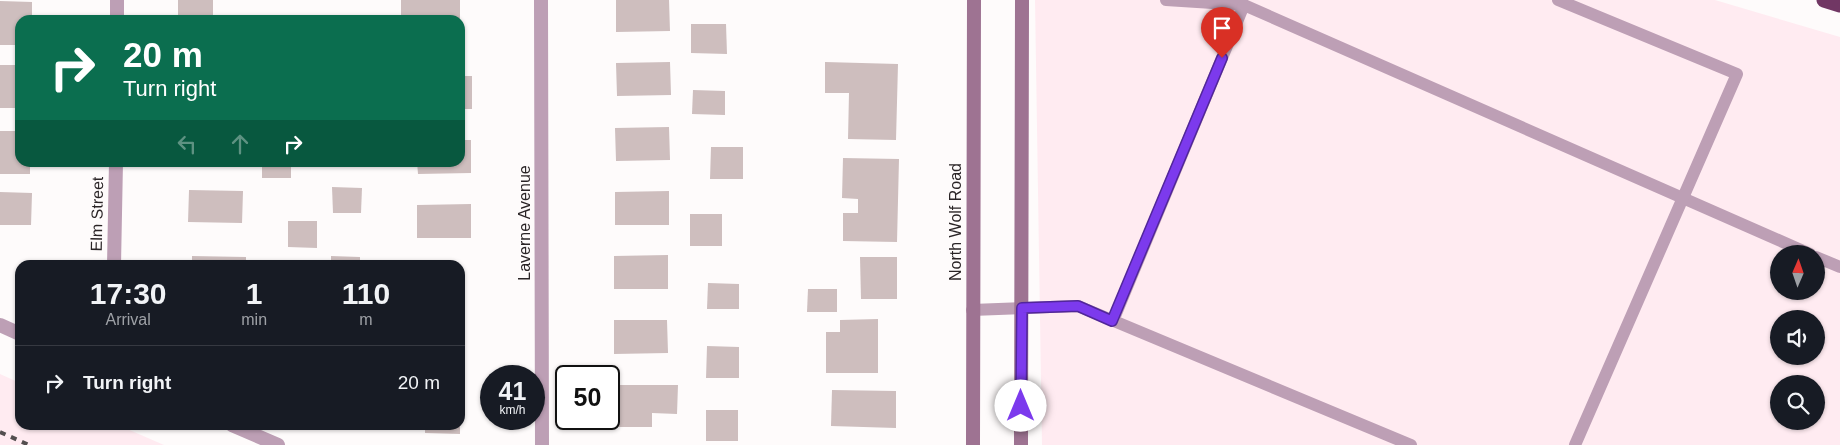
<!DOCTYPE html>
<html lang="en">
<head>
<meta charset="utf-8">
<style>
  :root { --surface:#171b24; --page:#242831; --text:#f1f3f6; --muted:#9ea1a6; --line:#363941 }
  body { margin:0; font-family:Arial,sans-serif; background:var(--page); color:var(--text); height:100vh; display:flex; flex-direction:column; font-size:19px; white-space:nowrap }
  * { box-sizing:border-box; margin:0 }
  p { font-size:16px; color:var(--muted) }
  .icon { flex:none; width:28px; height:28px; fill:none; stroke:currentColor; stroke-width:2; stroke-linecap:round; stroke-linejoin:round }
  .map { position:relative; flex:1; overflow:hidden }
  .sheet { position:absolute; left:15px; top:260px; width:450px; height:170px; display:flex; flex-direction:column; background:var(--surface); border-radius:15px; box-shadow:0 1px 4px #0004 }
  .sheet>* { flex:none }
  .top-card { position:absolute; left:15px; top:15px; width:450px; height:152px; border-radius:15px; box-shadow:0 1px 4px #0004; background:#0b6e4f; color:#fff; overflow:hidden }
  .needle { width:32px; rotate:2deg }
  .controls { position:absolute; left:1770px; top:245px; display:grid; gap:10px }
  .controls a { display:grid; place-items:center; width:55px; height:55px; border-radius:50%; background:var(--surface); box-shadow:0 1px 4px #0004; font-size:25px }
  .speed { position:absolute; left:480px; top:365px; display:flex; gap:10px; font-size:25px; font-weight:700; text-align:center }
  .speed>* { display:grid; place-content:center; width:65px; height:65px; border-radius:50%; background:var(--surface); box-shadow:0 1px 4px #0004; line-height:1 }
  .speed small { font-size:12px; font-weight:400 }
  .speed .limit { border:2px solid #111; border-radius:8px; background:#fff; color:#111 }
  .pin { position:absolute; display:grid; place-items:center; width:42px; height:42px; color:#fff; margin:-51px -21px; border-radius:50% 50% 50% 0; rotate:-45deg; box-shadow:0 0 5px #0007 }
  .pin .icon { rotate:45deg }
  .me { position:absolute; width:55px; margin:-28px; rotate:0deg; stroke-linejoin:round; filter:drop-shadow(0 0 4px #0008) }
  .turn { display:flex; align-items:center; gap:18px; height:105px; padding:0 25px; font-size:22px }
  .turn .icon { width:65px; height:65px; stroke-width:2.5 }
  .turn b { display:block; font-size:35px; line-height:42px }
  .lanes { display:flex; align-items:center; height:48px; padding:0 25px; background:#0003; justify-content:center; gap:25px; direction:ltr }
  .lanes .off { opacity:.35 }
  .eta { display:flex; justify-content:space-evenly; align-items:center; height:85px; text-align:center }
  .eta b { font-size:30px; font-weight:700; line-height:35px }
  ul { padding:0; list-style:none }
  li { display:flex; align-items:center; gap:15px; height:75px; padding:0 25px; border-top:1px solid var(--line) }
  li div { flex:1 }
  li b { display:block; font-size:19px }
  li em { font-style:normal }
  .map>svg:first-child { display:block }
  .built { fill:#ffebf1; fill-rule:evenodd }
  .building { fill:#cebebe }
  .lines { fill:none; stroke-linecap:round; stroke-linejoin:round }
  .service { stroke:#bd9fb5; stroke-width:12 }
  .minor { stroke:#bd9fb5; stroke-width:14 }
  .secondary { stroke:#9e7392; stroke-width:14 }
  .motorway { stroke:#713764; stroke-width:15 }
  .rail { stroke:#534e4f; stroke-width:4; stroke-dasharray:6 6; stroke-linecap:butt }
  .route-casing { stroke:#51269a; stroke-width:12 }
  .route { stroke:#7c3aed; stroke-width:9 }
  .labels { text-anchor:middle; dominant-baseline:central; stroke-width:4; stroke-linejoin:round; paint-order:stroke }
  .street-label { font-size:16px; fill:#2a2426; stroke:#fefbfb }
</style>
</head>
<body>
<div class="map">
<svg width="1840" height="445" viewBox="0 0 1840 445">
  <rect width="100%" height="100%" fill="#fefbfb"/>
  <!-- built -->
  <g class="built">
    <path d="M 1035,0 L 1715,0 L 1840,37 L 1840,445 L 1042,445 ZM 1779,254 L 1816,254 L 1816,291 L 1779,291 ZM 1779,319 L 1816,319 L 1816,356 L 1779,356 ZM 1779,384 L 1816,384 L 1816,421 L 1779,421 Z"/>
    <polygon points="0,374 20,383 20,425 118,425 164,445 0,445"/>
  </g>
  <!-- building -->
  <g class="building">
    <rect x="178" y="0" width="35" height="20"/>
    <rect x="401" y="0" width="59" height="20"/>
    <polygon points="616,0 669,0 670,31 616,32"/>
    <polygon points="0,1 32,2 32,20 20,20 20,45 0,45"/>
    <polygon points="691,24 726,24 727,54 691,53"/>
    <polygon points="670,62 671,95 617,96 616,63"/>
    <polygon points="825,62 898,64 896,140 848,139 849,93 825,93"/>
    <rect x="0" y="65" width="20" height="43"/>
    <rect x="460" y="76" width="12" height="33"/>
    <polygon points="693,90 725,91 725,115 692,114"/>
    <polygon points="669,127 670,160 616,161 615,128"/>
    <polygon points="0,131 20,131 20,162 30,162 30,174 0,174"/>
    <polygon points="460,140 471,140 471,173 418,174 417,162 460,162"/>
    <polygon points="711,147 743,147 743,179 710,179"/>
    <polygon points="843,158 899,159 897,242 843,241 843,213 858,213 858,199 842,198"/>
    <rect x="188" y="162" width="54" height="3"/>
    <rect x="262" y="162" width="29" height="16"/>
    <polygon points="332,187 362,188 361,213 333,213"/>
    <polygon points="189,190 243,191 242,223 188,222"/>
    <polygon points="669,191 669,225 615,225 615,192"/>
    <polygon points="0,192 32,193 31,225 0,225"/>
    <polygon points="471,204 471,238 417,238 417,205"/>
    <rect x="690" y="214" width="32" height="32"/>
    <polygon points="288,221 317,221 317,248 288,247"/>
    <polygon points="668,255 668,289 614,289 614,256"/>
    <polygon points="192,256 246,257 246,265 192,265"/>
    <polygon points="331,256 360,257 360,265 331,265"/>
    <polygon points="860,257 897,257 897,299 861,299"/>
    <polygon points="708,283 739,284 739,309 707,309"/>
    <polygon points="808,289 837,289 837,312 807,312"/>
    <polygon points="878,319 878,373 826,373 826,332 840,332 840,320"/>
    <polygon points="614,320 667,320 668,353 614,354"/>
    <polygon points="707,346 739,347 739,378 706,378"/>
    <polygon points="615,385 678,385 677,414 652,413 652,427 615,427"/>
    <polygon points="832,390 896,391 896,428 831,426"/>
    <rect x="706" y="410" width="32" height="31"/>
    <polygon points="425,425 460,425 460,434 425,433"/>
  </g>
  <g class="lines">
    <!-- service -->
    <g class="service">
      <polyline points="1166,0 1244,5 1810,254"/>
      <polyline points="1558,0 1737,74 1575,445"/>
      <polyline points="1816,257 1840,267"/>
      <polyline points="972,310 1078,306 1411,445"/>
      <polyline points="1113,321 1244,5"/>
    </g>
    <!-- minor -->
    <g class="minor">
      <polyline points="541,0 542,445"/>
      <polyline points="117,20 117,0"/>
      <polyline points="114,265 116,162"/>
      <polyline points="0,325 20,334"/>
      <polyline points="232,425 278,445"/>
    </g>
    <!-- secondary -->
    <g class="secondary">
      <polyline points="973,445 974,0"/>
      <polyline points="1021,445 1022,0"/>
    </g>
    <!-- motorway -->
    <polyline class="motorway" points="1824,0 1840,5"/>
    <!-- rail -->
    <polyline class="rail" points="0,432 29,445"/>
  </g>
  <g class="lines">
    <!-- route casing -->
    <g class="route-casing">
      <polyline id="route" points="1021,406 1022,308 1078,306 1112,321 1222,58"/>
    </g>
    <!-- route -->
    <use href="#route" class="route"/>
  </g>
  <g class="labels">
    <!-- street labels -->
    <g class="street-label">
      <text transform="translate(97 214) rotate(-89)">Elm Street</text>
      <text transform="translate(955 222) rotate(-90)">North Wolf Road</text>
      <text transform="translate(524 223) rotate(-90)">Laverne Avenue</text>
    </g>
  </g>
</svg>
<div class="controls">
<a><svg class="needle" viewBox="-14 -14 28 28"><path d="M0-13l5 13h-10z" fill="#e53935"/><path d="M0 13l5-13h-10z" fill="#9ea1a6"/></svg></a>
<a><svg class="icon" aria-label="sound" viewBox="0 0 24 24"><path d="M4 9h4l5-4v14l-5-4H4zM17 9q2 3 0 6"/></svg></a>
<a><svg class="icon" aria-label="search" viewBox="0 0 24 24"><circle cx="10" cy="10" r="6"/><path d="M15 15l6 6"/></svg></a>
</div>
<div class="speed"><div>41<small>km/h</small></div><div class="limit">50</div></div>
<div class="pin" style="left:1222px;top:58px;background:#d93025"><svg class="icon" aria-label="arrive" viewBox="0 0 24 24"><path d="M6 21V4h12l-3 4 3 4H6"/></svg></div>
<svg class="me" style="left:1021px;top:406px" viewBox="-20 -20 40 40"><circle r="19" fill="#fff"/><path d="M0-13L10 11 0 6-10 11z" fill="#7c3aed"/></svg>
<div class="top-card">
<div class="turn"><svg class="icon" aria-label="right" viewBox="0 0 24 24"><path d="M7 20v-9h11M14 6l5 5-5 5"/></svg><div><b>20 m</b>Turn right</div></div>
<div class="lanes"><svg class="icon off" aria-label="left" viewBox="0 0 24 24"><path d="M17 20v-9H6M10 6l-5 5 5 5"/></svg><svg class="icon off" aria-label="ahead" viewBox="0 0 24 24"><path d="M12 20V5M6 11l6-6 6 6"/></svg><svg class="icon" aria-label="right" viewBox="0 0 24 24"><path d="M7 20v-9h11M14 6l5 5-5 5"/></svg></div>
</div>
<section class="sheet">
<div class="eta">
<div><b>17:30</b><p>Arrival</p></div>
<div><b>1</b><p>min</p></div>
<div><b>110</b><p>m</p></div>
</div>
<ul>
<li><svg class="icon" aria-label="right" viewBox="0 0 24 24"><path d="M7 20v-9h11M14 6l5 5-5 5"/></svg><div><b>Turn right</b></div><em>20 m</em></li>
</ul>
</section>
</div>
</body>
</html>
